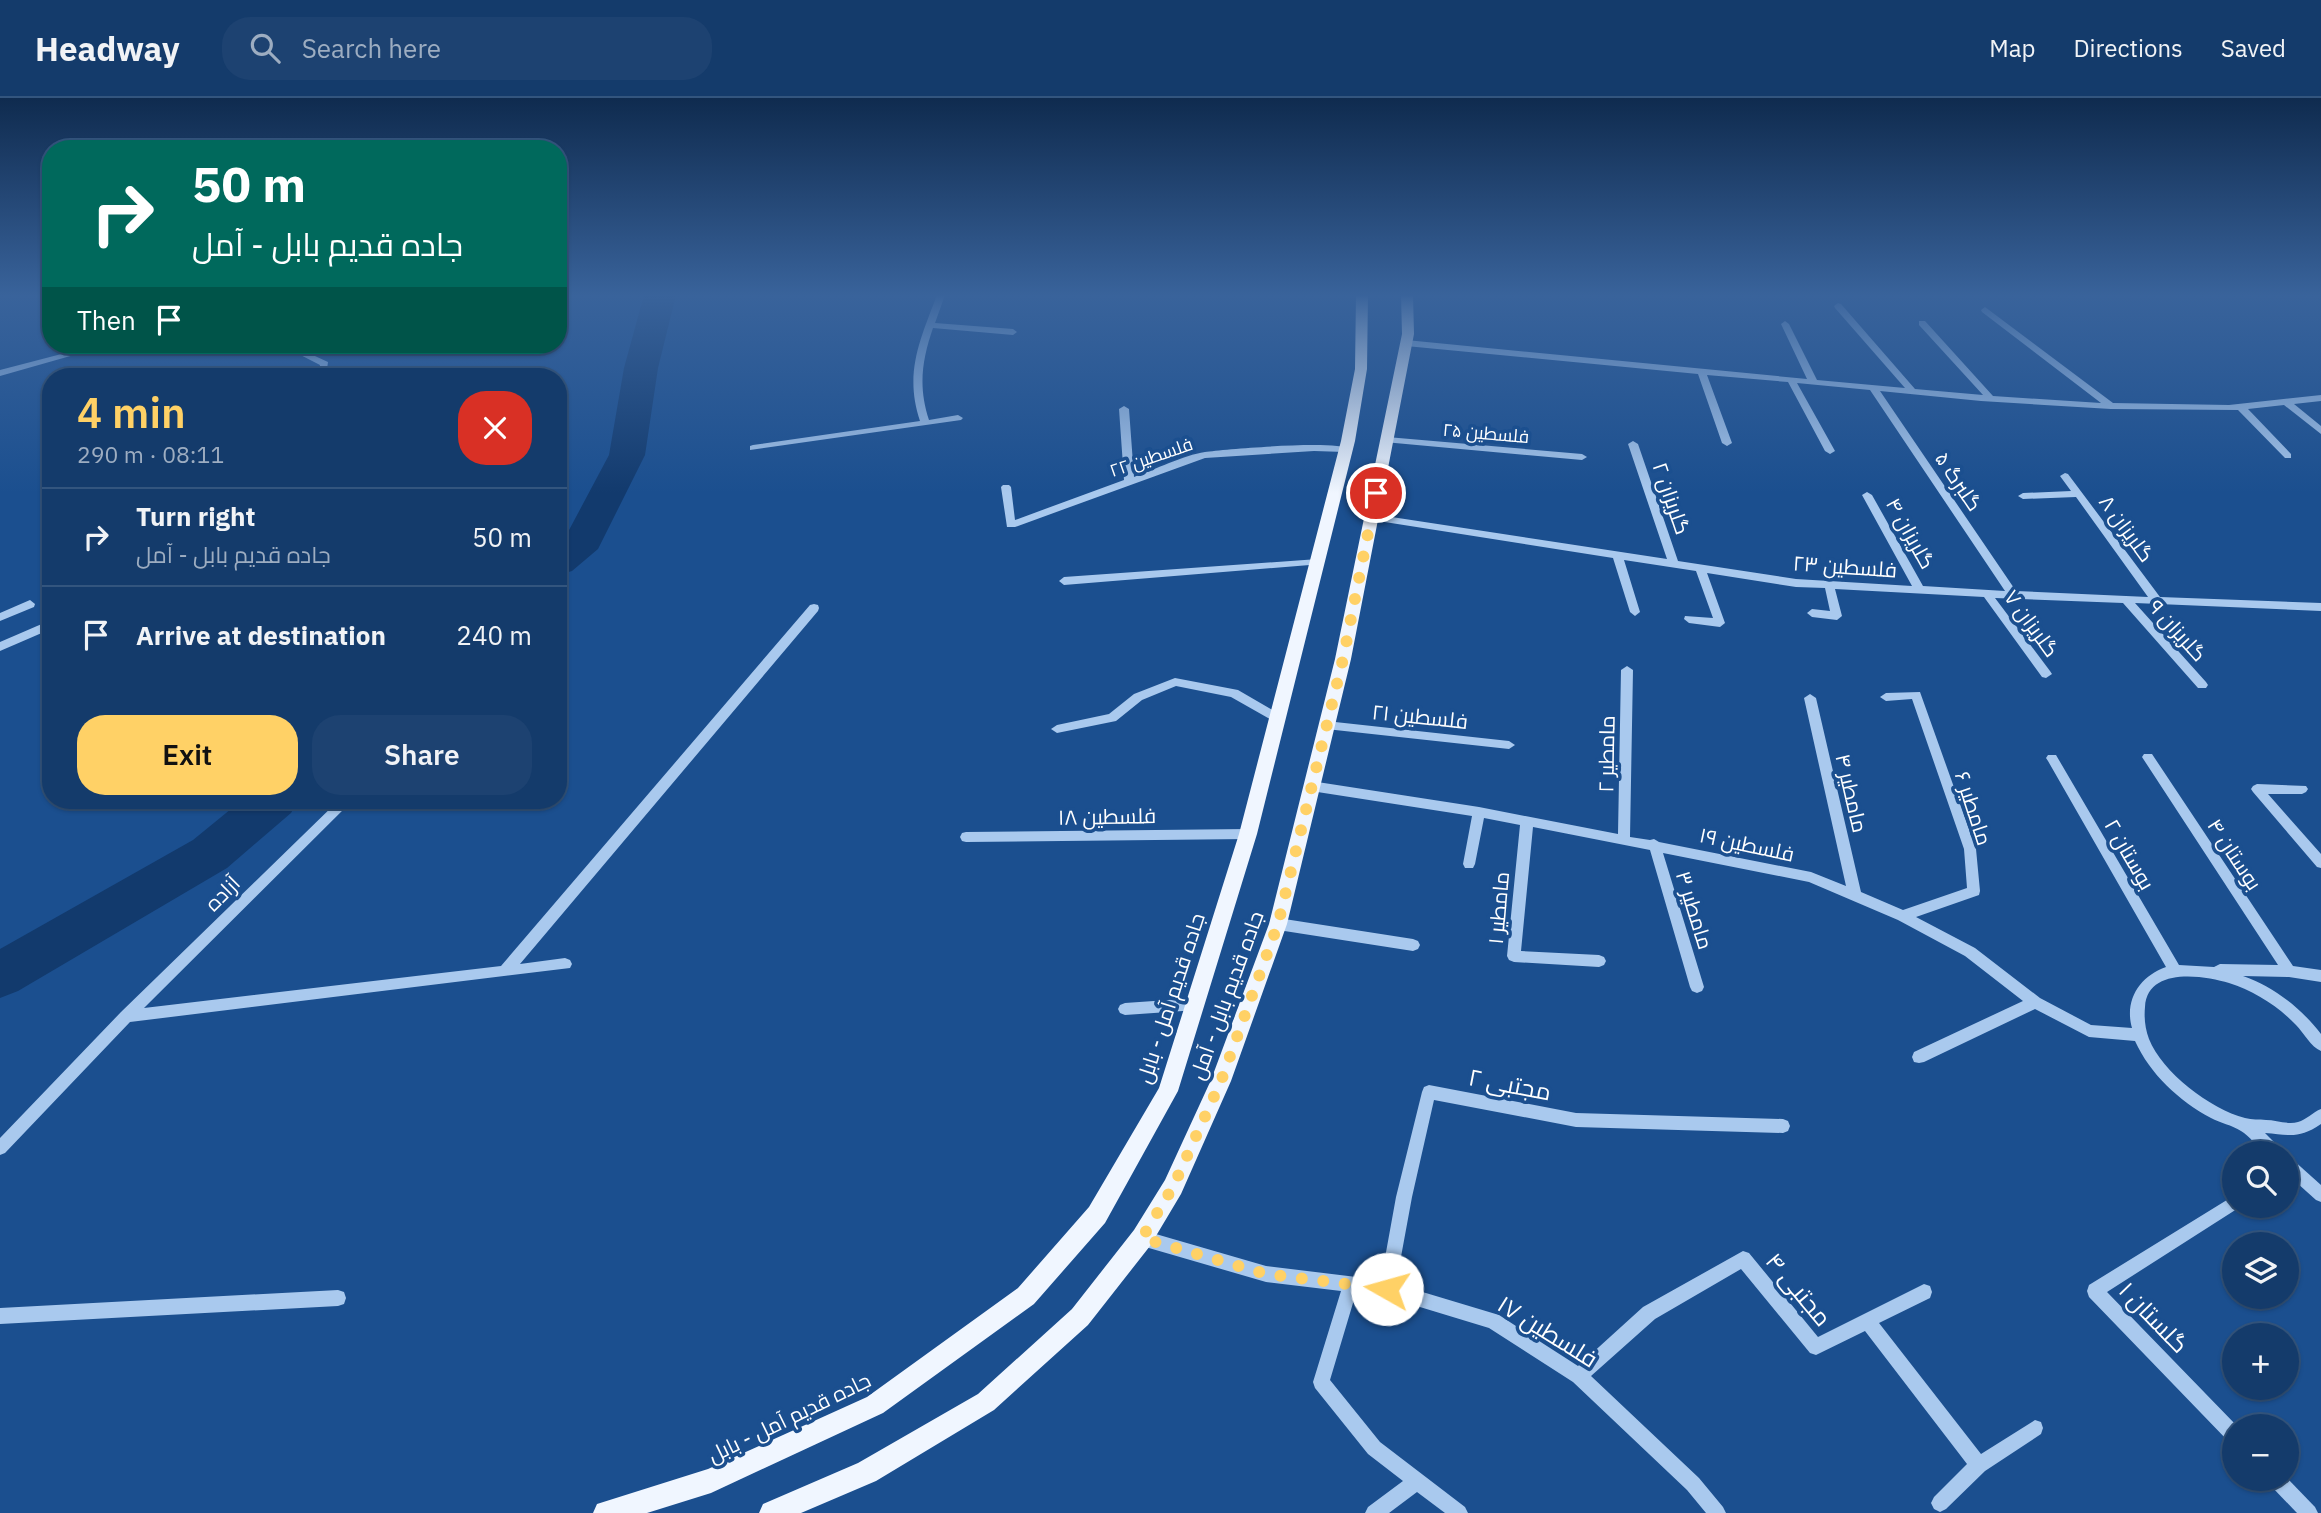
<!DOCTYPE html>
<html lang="en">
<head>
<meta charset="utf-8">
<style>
  :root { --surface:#143b6b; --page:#1d4271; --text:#f1f3f6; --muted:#9dadc1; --line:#33557e; --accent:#ffd166 }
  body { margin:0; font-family:"IBM Plex Sans",Cairo,sans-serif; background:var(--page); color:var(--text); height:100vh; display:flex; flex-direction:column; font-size:26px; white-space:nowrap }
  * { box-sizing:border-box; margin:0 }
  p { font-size:23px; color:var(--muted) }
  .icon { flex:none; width:38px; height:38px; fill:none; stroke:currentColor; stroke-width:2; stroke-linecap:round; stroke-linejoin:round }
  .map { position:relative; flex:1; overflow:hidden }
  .side { position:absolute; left:42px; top:270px; width:525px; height:441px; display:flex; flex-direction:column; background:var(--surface); border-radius:28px; box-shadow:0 2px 5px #0004,0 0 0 2px var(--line) }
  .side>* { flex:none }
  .top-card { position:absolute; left:42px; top:42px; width:525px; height:214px; border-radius:28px; box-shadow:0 2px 5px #0004,0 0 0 2px var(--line); background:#00695c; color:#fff; overflow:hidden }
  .tools { position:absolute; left:2222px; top:1043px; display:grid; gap:14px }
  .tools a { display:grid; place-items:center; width:77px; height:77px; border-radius:50%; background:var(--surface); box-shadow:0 2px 5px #0004,0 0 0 2px var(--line); font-size:35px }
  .pin { position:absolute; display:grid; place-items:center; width:60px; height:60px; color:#fff; margin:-30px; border:4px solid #fff; border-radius:50%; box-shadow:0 2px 7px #0007 }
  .me { position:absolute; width:77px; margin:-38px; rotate:277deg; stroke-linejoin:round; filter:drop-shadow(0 0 5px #0008) }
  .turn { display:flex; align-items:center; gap:24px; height:147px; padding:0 35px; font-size:32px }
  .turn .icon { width:91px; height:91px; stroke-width:2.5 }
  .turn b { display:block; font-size:49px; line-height:60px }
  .then { display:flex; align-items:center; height:66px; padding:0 35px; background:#0003; gap:14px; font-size:26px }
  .round { display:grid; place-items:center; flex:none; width:74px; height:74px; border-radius:28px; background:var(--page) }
  .headline { display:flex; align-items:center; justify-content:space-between; height:119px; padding:0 35px }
  h1 { font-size:42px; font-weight:600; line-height:52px; color:var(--accent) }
  .cta { display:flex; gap:14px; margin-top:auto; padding:14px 35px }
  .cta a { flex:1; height:80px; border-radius:28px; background:var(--accent); color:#111; font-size:28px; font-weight:600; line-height:80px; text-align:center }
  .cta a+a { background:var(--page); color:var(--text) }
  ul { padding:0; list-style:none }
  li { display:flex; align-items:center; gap:21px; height:98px; padding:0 35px; border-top:2px solid var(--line) }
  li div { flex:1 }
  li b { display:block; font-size:26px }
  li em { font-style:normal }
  header { display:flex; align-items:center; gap:42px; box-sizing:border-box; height:98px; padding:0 35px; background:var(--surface); border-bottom:2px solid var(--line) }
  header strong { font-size:33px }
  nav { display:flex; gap:38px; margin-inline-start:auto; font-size:24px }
  .search { width:490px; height:63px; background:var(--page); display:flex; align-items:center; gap:18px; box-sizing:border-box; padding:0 24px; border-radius:28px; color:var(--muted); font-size:26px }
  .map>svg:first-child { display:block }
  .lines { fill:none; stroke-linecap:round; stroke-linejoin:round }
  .river { fill:#123a6d; fill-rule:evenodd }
  .minor { fill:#a9c9ee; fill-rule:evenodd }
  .major { fill:#f0f6ff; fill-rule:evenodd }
  .route { stroke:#ffd166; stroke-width:12; stroke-dasharray:0 21.6 }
  .labels { text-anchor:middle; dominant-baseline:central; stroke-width:7; stroke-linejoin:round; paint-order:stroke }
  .far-street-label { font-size:18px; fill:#fff; stroke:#1b4f8f }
  .street-label { font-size:21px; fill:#fff; stroke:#1b4f8f }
  .near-street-label { font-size:24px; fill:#fff; stroke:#1b4f8f }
</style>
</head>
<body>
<header>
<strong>Headway</strong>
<div class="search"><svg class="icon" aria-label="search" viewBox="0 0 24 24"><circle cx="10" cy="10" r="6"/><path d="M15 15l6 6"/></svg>Search here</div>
<nav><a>Map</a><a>Directions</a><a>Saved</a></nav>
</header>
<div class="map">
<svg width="2321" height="1415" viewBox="0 0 2321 1415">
  <rect width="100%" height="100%" fill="#1b4f8f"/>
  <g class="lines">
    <!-- river -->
    <g class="river">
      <polygon points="644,197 676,197 658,270 645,357 598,451 572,473 558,477 558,443 568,434 609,357 624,270"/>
      <polygon points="242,702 298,702 291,715 227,770 18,893 0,900 0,851 193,742"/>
    </g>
    <!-- minor -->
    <g class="minor">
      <path d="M 937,197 L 945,197 L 935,225 L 1013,231 L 1017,234 L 1013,237 L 933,230 C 922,262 918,289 929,322 L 958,317 L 963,320 L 961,322 L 750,352 L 750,348 L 753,347 L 920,323 C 904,275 920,242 937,197 Z"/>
      <polygon points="1838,205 1841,206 1915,291 1983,297 1919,227 1919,223 1925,223 1993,298 2101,305 1982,214 1981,212 1985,209 2113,305 2229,307 2321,297 2321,303 2294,306 2321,328 2321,336 2284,307 2248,311 2291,356 2291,360 2285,360 2238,312 2111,311 1981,303 1880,293 2016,493 2148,499 2076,399 2023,401 2018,398 2023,395 2071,393 2060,378 2065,375 2068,376 2160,499 2321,505 2321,513 2135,505 2206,584 2208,587 2206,590 2198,590 2123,505 1995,500 2050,573 2052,576 2046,580 2042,579 1984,499 1835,491 1842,518 1837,522 1812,519 1807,515 1812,511 1830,513 1825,490 1796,489 1707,475 1725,525 1720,529 1689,525 1684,521 1685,518 1713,520 1696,473 1624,462 1640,514 1635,518 1630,514 1613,460 1372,422 1367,419 1372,416 1667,461 1628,346 1633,343 1638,346 1678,463 1796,481 1912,488 1862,397 1867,394 1872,397 1923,488 2005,493 1870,292 1797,285 1835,353 1830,356 1825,353 1788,284 1707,277 1732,345 1727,348 1722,345 1698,276 1406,248 1402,245 1406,242 1807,281 1781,226 1785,223 1789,226 1817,282 1905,290 1835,210 1834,208"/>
      <polygon points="96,247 109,247 0,278 0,272"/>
      <polygon points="281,247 291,247 328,264 326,278 318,278 320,267"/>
      <path d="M 1124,308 L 1129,311 L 1134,379 C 1154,372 1184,357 1205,354 C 1227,351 1336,342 1350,351 L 1345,354 L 1314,353 L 1205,360 L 1015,429 L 1007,429 L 1001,389 L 1003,387 L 1009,387 L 1011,389 L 1015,422 L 1124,382 L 1119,311 Z"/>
      <polygon points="1387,339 1582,356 1587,359 1582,362 1384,344 1384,340"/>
      <polygon points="1318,461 1322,462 1322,466 1064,487 1059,483 1064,479"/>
      <polygon points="30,502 35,506 34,509 0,523 0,515"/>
      <polygon points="814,506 818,507 819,510 818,513 520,866 565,860 570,862 572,866 570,870 130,924 5,1055 0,1057 0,1040 121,914 339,702 353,702 144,910 501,868 810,507"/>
      <polygon points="51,522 51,531 0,553 0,544"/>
      <path d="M 1627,568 L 1633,572 L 1630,739 L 1650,742 L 1654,741 L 1659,744 L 1811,774 L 1846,788 L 1804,600 L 1810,596 L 1816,600 L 1861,794 L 1903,812 L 1967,790 L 1964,751 L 1912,601 L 1886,603 L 1880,599 L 1886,595 L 1920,594 L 1976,751 L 1980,793 L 1979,797 L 1916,819 L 1975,850 L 2040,900 L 2091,927 L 2132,930 C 2124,902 2140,878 2166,869 L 2048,663 L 2046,660 L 2048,657 L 2056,657 L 2179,867 L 2214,869 L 2220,866 L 2278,867 L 2142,659 L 2144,656 L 2152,656 L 2293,868 L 2321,872 L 2321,884 L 2289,879 L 2243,878 C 2274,889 2301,910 2321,936 L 2321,953 C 2311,949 2304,935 2296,927 C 2278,908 2254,893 2229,885 C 2203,877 2147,869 2145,909 C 2144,920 2145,930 2149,941 C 2162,974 2210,1011 2245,1020 C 2252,1022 2259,1021 2266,1022 C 2276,1022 2288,1027 2298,1024 C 2306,1022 2313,1014 2321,1011 L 2321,1026 C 2299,1041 2290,1037 2265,1035 L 2280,1050 L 2282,1055 L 2265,1055 C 2257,1048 2249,1038 2241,1033 C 2232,1027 2220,1025 2211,1020 C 2179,1003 2150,976 2135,943 L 2089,939 L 2035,911 L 1924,964 L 1919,965 L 1914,964 L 1912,959 L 1914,954 L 2023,903 L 1965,858 L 1898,822 L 1809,784 L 1663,755 L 1704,889 L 1702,893 L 1697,895 L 1692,893 L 1690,889 L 1650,752 L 1533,729 L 1521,853 L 1599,857 L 1604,859 L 1606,863 L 1604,867 L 1599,869 L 1514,864 L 1509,862 L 1507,858 L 1520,727 L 1484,720 L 1475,766 L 1473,770 L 1465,770 L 1463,766 L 1472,718 L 1311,693 L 1307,691 L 1305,688 L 1307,685 L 1311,683 L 1479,709 L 1618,736 L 1621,572 Z"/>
      <polygon points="1175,580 1238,592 1283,618 1285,621 1283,624 1275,624 1231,599 1176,588 1142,602 1116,623 1057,635 1051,631 1057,627 1109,616 1134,596"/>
      <polygon points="1326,623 1509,643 1515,647 1509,651 1326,631 1320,627"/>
      <polygon points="2257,686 2306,688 2308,691 2306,694 2302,696 2268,696 2321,756 2321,770 2317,769 2253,694 2251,691 2253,688"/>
      <polygon points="1248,731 1252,732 1254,736 1252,740 1248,741 966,744 962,743 960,739 962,735 966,734"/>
      <polygon points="1278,820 1413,841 1418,843 1420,847 1418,851 1413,853 1278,832 1273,830 1271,826 1273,822"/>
      <polygon points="1197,900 1202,902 1204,906 1202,910 1197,912 1125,917 1120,915 1118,911 1120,907 1125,905"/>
      <polygon points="1429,987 1576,1015 1783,1021 1788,1023 1790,1028 1788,1033 1783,1035 1576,1029 1434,1002 1412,1099 1396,1186 1499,1217 1578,1268 1643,1209 1743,1153 1749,1155 1818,1239 1924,1186 1930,1188 1932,1194 1930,1200 1879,1225 1981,1356 2035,1322 2041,1324 2043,1330 2041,1336 1985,1373 1946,1411 1940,1414 1934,1411 1931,1405 1934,1399 1967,1366 1865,1233 1816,1257 1810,1255 1741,1171 1655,1221 1591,1278 1699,1380 1723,1409 1726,1415 1706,1415 1687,1392 1573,1284 1489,1230 1387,1199 1356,1195 1330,1282 1380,1344 1465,1409 1468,1415 1445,1415 1417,1394 1389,1415 1365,1415 1368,1409 1403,1383 1368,1356 1315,1290 1313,1284 1341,1193 1266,1184 1142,1148 1137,1145 1134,1140 1137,1135 1142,1132 1266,1168 1381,1182 1396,1099 1422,994 1424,989"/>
      <polygon points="2287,1059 2292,1061 2321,1087 2321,1104 2316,1102 2287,1076"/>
      <polygon points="2235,1097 2235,1108 2241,1108 2240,1109 2107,1194 2237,1328 2235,1328 2235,1346 2229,1344 2089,1199 2087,1193 2089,1187"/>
      <polygon points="338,1192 344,1194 346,1200 344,1206 338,1208 0,1226 0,1210"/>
      <polygon points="2287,1380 2315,1409 2318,1415 2297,1415 2270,1387 2267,1381"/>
    </g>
    <!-- major -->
    <g class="major">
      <polygon points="1356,197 1368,197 1367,271 1355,343 1257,736 1178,993 1105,1125 1034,1206 883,1315 711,1395 647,1415 593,1415 597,1406 708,1371 867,1299 1018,1190 1089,1109 1159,990 1239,736 1341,343 1355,271"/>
      <polygon points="1401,197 1413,197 1414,236 1351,561 1287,826 1231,983 1181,1096 1150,1148 1088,1227 994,1312 876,1383 801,1415 759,1415 763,1406 858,1365 978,1296 1072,1211 1134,1132 1165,1082 1211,982 1269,826 1335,561 1402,236"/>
    </g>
  </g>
  <!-- sky -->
  <linearGradient id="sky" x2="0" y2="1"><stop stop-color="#0f2b4f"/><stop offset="0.5" stop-color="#39639b"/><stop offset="1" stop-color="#39639b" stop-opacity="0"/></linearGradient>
  <rect width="2321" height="395" fill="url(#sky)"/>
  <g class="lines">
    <!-- route -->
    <polyline class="route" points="1376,395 1343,561 1278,826 1221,983 1173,1089 1142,1140 1266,1176 1387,1191"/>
  </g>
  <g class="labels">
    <!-- far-street labels -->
    <g class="far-street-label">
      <text transform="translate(1486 335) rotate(5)">فلسطین ۲۵</text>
      <text transform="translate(1151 359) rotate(-19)">فلسطین ۲۲</text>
    </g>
    <!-- street labels -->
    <g class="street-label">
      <text transform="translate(1959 383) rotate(56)">گلبرگ ۵</text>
      <text transform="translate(1672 400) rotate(71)">گلریزان ۲</text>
      <text transform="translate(2127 430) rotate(54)">گلریزان ۸</text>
      <text transform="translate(1911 435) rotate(61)">گلریزان ۴</text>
      <text transform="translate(1845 468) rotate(4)">فلسطین ۲۳</text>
      <text transform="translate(2032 525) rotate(54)">گلریزان ۷</text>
      <text transform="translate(2178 532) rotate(48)">گلریزان ۹</text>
      <text transform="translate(1420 618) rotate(6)">فلسطین ۲۱</text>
      <text transform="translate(1606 656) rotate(-89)">مامطیر ۲</text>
      <text transform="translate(1852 695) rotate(77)">مامطیر ۴</text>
      <text transform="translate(1974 710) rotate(72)">مامطیر ۶</text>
      <text transform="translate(1107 718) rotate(-1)">فلسطین ۱۸</text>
      <text transform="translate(1747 746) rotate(12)">فلسطین ۱۹</text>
      <text transform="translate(2130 756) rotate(60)">بوستان ۲</text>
      <text transform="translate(2235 756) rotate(57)">بوستان ۴</text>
      <text transform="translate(222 795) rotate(-45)">آزاده</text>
      <text transform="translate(1498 810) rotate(-85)">مامطیر ۱</text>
      <text transform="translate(1695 812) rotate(73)">مامطیر ۳</text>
      <text transform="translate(1226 897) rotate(-70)">جاده قدیم بابل - آمل</text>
      <text transform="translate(1170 900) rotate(-72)">جاده قدیم آمل - بابل</text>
      <text transform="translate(789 1319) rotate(-26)">جاده قدیم آمل - بابل</text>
    </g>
    <!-- near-street labels -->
    <g class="near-street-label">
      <text transform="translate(1510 986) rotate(11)">مجتبی ۲</text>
      <text transform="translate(1799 1191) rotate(50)">مجتبی ۴</text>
      <text transform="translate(2154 1219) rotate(46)">گلستان ۱</text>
      <text transform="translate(1548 1233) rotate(32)">فلسطین ۱۷</text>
    </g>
  </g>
</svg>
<div class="tools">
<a><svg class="icon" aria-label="search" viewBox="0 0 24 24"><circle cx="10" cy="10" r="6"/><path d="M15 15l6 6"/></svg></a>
<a><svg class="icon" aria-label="layers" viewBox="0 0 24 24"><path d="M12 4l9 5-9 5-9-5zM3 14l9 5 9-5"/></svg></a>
<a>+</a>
<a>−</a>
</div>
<div class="pin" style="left:1376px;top:395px;background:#d93025"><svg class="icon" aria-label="arrive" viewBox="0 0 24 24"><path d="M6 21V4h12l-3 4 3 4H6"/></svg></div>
<svg class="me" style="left:1387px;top:1191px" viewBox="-20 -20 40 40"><circle r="19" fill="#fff"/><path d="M0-13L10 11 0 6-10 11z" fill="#ffd166"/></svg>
<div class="top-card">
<div class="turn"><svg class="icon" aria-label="right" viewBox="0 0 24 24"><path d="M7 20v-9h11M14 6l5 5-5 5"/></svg><div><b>50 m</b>جاده قدیم بابل - آمل</div></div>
<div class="then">Then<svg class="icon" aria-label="arrive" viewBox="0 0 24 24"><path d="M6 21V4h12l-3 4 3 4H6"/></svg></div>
</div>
<section class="side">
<div class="headline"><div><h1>4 min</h1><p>290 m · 08:11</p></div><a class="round" style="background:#d93025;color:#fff"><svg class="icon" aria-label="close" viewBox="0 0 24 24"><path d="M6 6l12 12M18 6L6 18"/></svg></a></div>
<ul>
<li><svg class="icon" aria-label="right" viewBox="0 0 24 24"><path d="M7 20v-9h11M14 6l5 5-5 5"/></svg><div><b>Turn right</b><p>جاده قدیم بابل - آمل</p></div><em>50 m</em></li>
<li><svg class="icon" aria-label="arrive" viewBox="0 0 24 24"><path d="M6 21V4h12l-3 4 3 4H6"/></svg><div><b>Arrive at destination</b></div><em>240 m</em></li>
</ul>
<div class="cta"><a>Exit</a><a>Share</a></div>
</section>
</div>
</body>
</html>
